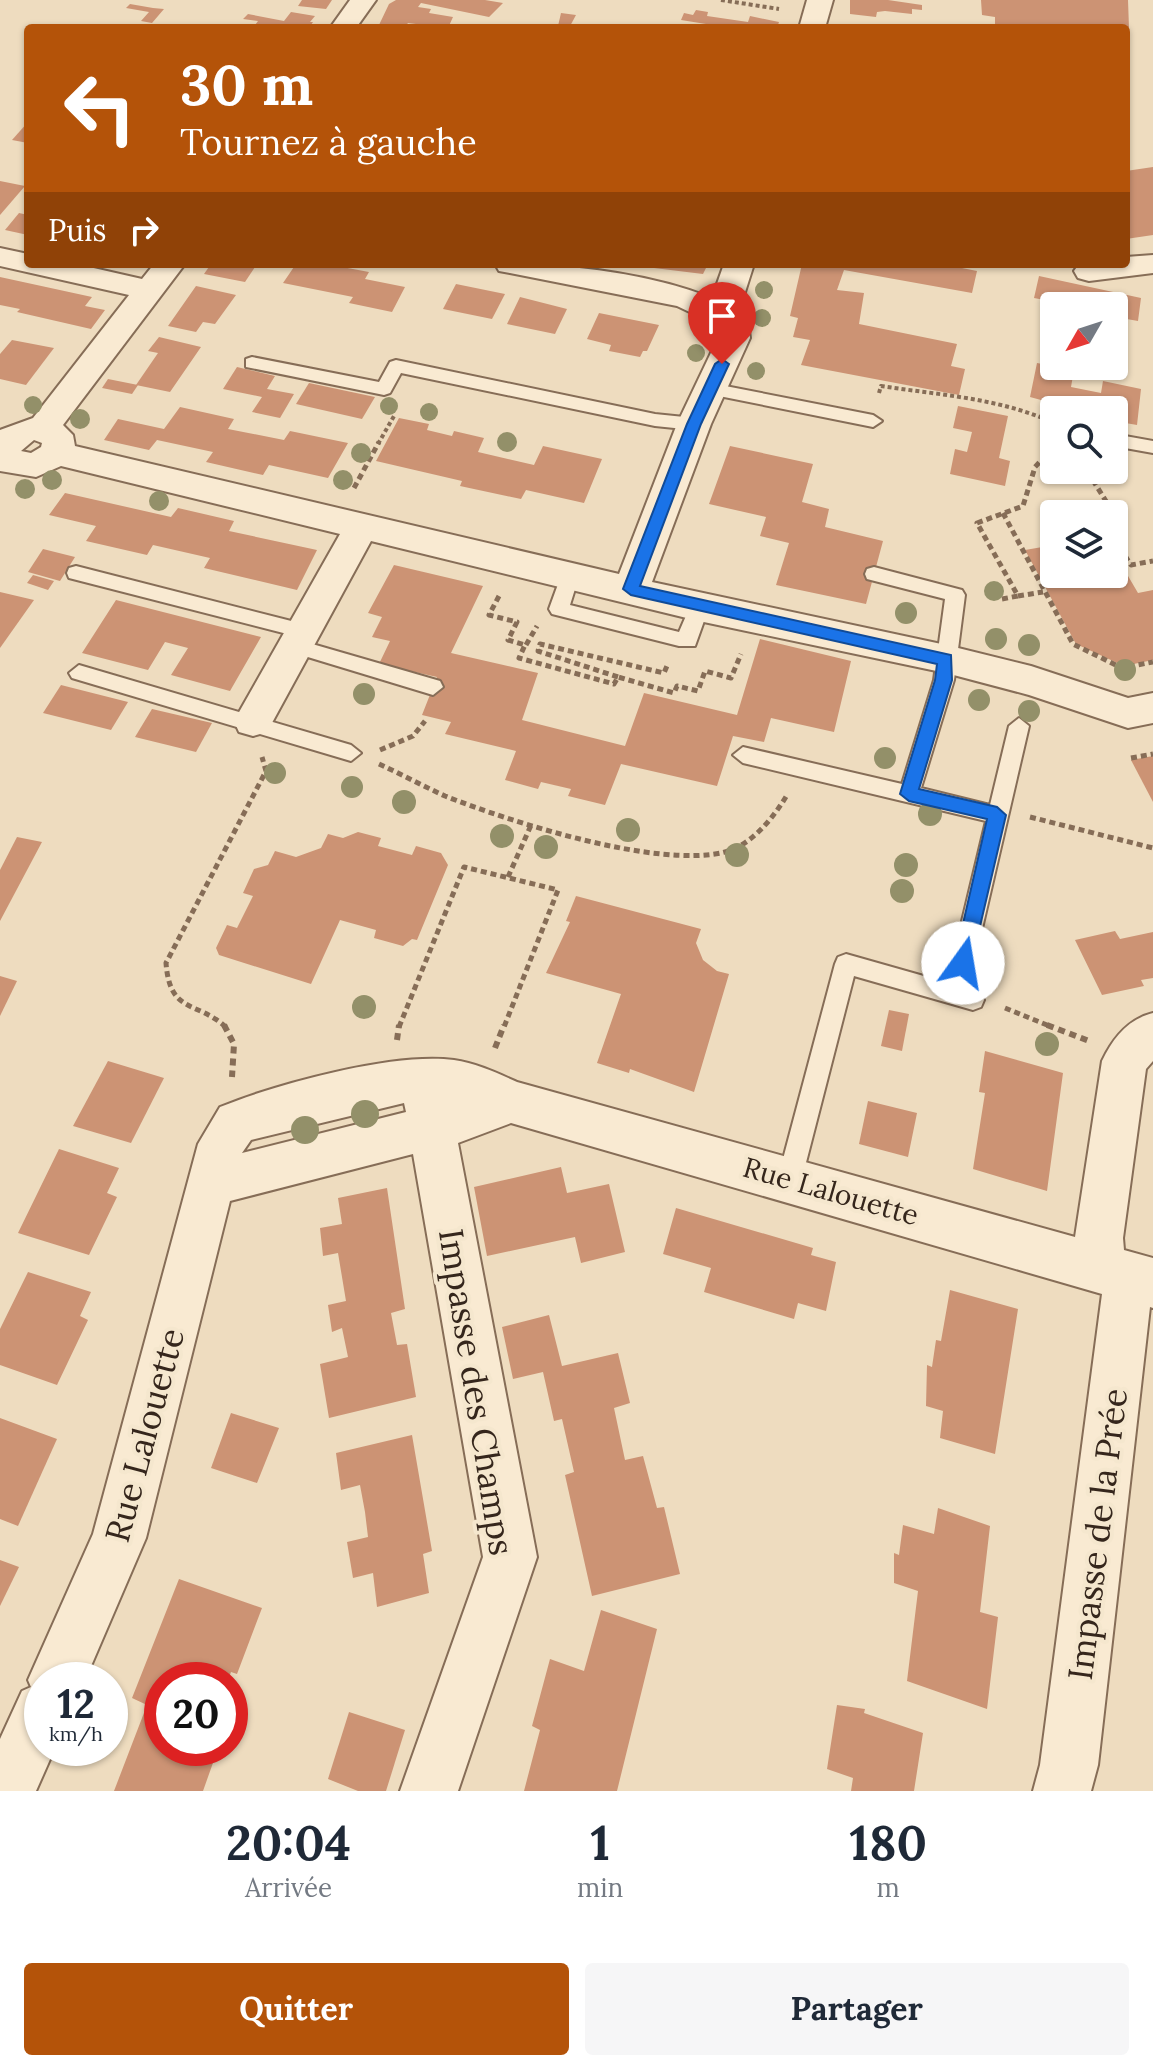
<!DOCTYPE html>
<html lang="fr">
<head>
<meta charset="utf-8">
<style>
  :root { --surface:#fff; --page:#f6f6f7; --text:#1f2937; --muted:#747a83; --accent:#b45309 }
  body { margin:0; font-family:Lora,serif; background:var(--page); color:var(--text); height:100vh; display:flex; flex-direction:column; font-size:30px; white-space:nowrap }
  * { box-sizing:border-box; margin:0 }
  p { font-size:26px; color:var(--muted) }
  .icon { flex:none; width:44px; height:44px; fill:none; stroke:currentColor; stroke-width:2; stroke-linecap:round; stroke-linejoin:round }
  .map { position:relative; height:1791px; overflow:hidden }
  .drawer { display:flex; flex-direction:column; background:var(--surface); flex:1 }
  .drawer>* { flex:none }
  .guide { position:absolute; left:24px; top:24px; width:1106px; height:244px; border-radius:8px; box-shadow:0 2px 6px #0004; background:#b45309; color:#fff; overflow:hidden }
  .needle { width:52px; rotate:231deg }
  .tools { position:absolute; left:1040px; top:292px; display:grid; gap:16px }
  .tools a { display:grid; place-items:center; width:88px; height:88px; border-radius:8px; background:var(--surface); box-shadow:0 2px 6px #0004; font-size:40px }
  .speed { position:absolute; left:24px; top:1662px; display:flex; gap:16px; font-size:40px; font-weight:700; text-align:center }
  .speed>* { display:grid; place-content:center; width:104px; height:104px; border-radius:50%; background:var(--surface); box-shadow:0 2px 6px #0004; line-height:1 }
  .speed small { font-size:20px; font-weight:400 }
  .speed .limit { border:12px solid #d22; background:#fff; color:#111 }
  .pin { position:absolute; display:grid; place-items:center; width:68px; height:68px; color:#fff; margin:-82px -34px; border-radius:50% 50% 50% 0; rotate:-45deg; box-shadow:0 0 8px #0007 }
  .pin .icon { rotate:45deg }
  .me { position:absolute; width:88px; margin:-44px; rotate:13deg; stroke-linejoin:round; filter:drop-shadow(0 0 6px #0008) }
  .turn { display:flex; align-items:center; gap:28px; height:168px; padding:0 24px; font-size:36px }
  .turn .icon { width:104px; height:104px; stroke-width:2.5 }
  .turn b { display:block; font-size:56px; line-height:68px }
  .then { display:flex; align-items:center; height:76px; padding:0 24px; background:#0003; gap:16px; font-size:30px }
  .eta { display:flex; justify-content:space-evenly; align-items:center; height:136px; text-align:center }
  .eta b { font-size:48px; font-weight:700; line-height:56px }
  .button { display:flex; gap:16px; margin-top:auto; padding:16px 24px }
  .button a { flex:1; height:92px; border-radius:8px; background:var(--accent); color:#fff; font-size:32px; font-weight:700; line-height:92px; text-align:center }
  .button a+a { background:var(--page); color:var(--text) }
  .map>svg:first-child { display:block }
  .building { fill:#cc9374 }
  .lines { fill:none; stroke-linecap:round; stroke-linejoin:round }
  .service-casing { stroke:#866d57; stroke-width:4 }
  .minor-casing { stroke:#866d57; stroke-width:4 }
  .path-far2 { stroke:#866d57; stroke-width:4; stroke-dasharray:4 3; stroke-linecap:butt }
  .path-far1 { stroke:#866d57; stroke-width:5; stroke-dasharray:6 4; stroke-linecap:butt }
  .path { stroke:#866d57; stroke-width:6; stroke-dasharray:7 5; stroke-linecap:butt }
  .service { fill:#f9ead2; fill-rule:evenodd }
  .minor { fill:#f9ead2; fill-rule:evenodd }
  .tree { fill:#939069 }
  .route { fill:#1a73e8; stroke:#114b97; stroke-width:2 }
  .labels { text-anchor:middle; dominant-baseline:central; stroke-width:8; stroke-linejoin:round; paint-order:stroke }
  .street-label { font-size:28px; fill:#35261c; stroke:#f5e7ce }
  .near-street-label { font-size:34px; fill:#35261c; stroke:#f5e7ce }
</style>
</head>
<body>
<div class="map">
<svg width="1153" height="1791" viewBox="0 0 1153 1791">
  <rect width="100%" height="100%" fill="#eedcbf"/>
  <!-- building -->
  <g class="building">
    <polygon points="302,0 332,0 326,9 298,6"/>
    <polygon points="396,0 485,0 503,3 489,17 421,3 418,7 431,9 429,13 453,17 448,28 408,23 404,28 379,25 389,4"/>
    <polygon points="850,0 888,0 922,5 922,10 912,9 912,14 885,11 877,12 876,17 850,14"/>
    <polygon points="981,0 1128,0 1129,28 1026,24 1025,28 995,28 995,17 982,15"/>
    <polygon points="130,4 153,8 164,9 152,23 141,21 149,12 126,8"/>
    <polygon points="696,10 708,12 707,16 748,22 750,16 779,22 777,28 704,28 706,24 681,20 684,13 693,15"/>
    <polygon points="291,12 315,16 310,22 313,22 309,28 253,28 258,21 243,19 248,14 284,21"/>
    <polygon points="561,13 576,15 569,28 558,26"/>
    <polygon points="28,122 28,143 12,140"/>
    <polygon points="1153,167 1153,235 1126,239 1126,171"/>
    <polygon points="0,181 25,186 0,215"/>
    <polygon points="19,213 28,215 28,235 5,230"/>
    <polygon points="211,264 257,264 245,282 204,274"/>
    <polygon points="296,264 326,264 369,272 365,279 405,287 392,312 349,303 353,297 283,283"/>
    <polygon points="648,264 708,264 703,274 646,267"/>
    <polygon points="802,264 957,264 957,267 977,271 972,293 844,270 837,290 864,293 859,324 957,344 951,366 965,369 959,395 801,365 810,340 793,337 798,318 790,316"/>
    <polygon points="1039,276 1141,298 1138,321 1121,318 1120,325 1114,324 1114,306 1069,305 1049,308 1050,301 1034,298"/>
    <polygon points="0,277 92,297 85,306 105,310 91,329 17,312 20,309 0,305"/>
    <polygon points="456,284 505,294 492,319 443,309"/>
    <polygon points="196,286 236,295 215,324 203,322 196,332 168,326"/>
    <polygon points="520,297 567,309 555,334 507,324"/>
    <polygon points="599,313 659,325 647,351 643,351 640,357 609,351 611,345 587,339"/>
    <polygon points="159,337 201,347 170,392 136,385 158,353 148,351"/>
    <polygon points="12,340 54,348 26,385 0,379 0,354"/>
    <polygon points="1037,363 1074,370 1071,387 1101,393 1103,381 1141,389 1137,425 1114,421 1114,410 1078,410 1030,397"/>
    <polygon points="237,367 275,376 267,389 294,394 280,418 252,412 262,397 223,389"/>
    <polygon points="108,379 138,385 132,394 102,388"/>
    <polygon points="309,383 375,397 362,419 296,404"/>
    <polygon points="958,406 1008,416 999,458 1010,461 1005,486 950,474 955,449 967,452 972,432 953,428"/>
    <polygon points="180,407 234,419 228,429 284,440 290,431 348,443 328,478 269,465 263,475 206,462 213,452 157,440 149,450 104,440 118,419 164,429"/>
    <polygon points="399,418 429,424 427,430 452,436 454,431 484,438 478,452 534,465 543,446 602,459 584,503 526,490 521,499 460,486 462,481 376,461"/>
    <polygon points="730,446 813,464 802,502 829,509 825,527 883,541 866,604 776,585 789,543 760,536 766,517 709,504"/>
    <polygon points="65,493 171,517 178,508 234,521 229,531 317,550 297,590 204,568 210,558 153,545 147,555 86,541 96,526 49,515"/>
    <polygon points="1054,545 1054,574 1114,574 1114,552 1138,593 1153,590 1153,660 1124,666 1076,644 1025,550"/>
    <polygon points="43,549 75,557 60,581 28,572"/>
    <polygon points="394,565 483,586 451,653 538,673 522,720 625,746 644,693 737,715 760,639 851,661 834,732 771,718 764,742 733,736 717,786 621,764 605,805 568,796 571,789 541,782 538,789 505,780 516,751 445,734 451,722 422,715 437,677 379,664 390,641 372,637 382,617 368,613"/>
    <polygon points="33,575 54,581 48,590 27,583"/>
    <polygon points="0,592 34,600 0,648"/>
    <polygon points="116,600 261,637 230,691 171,675 188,648 165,642 148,670 82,653"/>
    <polygon points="61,685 128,702 111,730 43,713"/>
    <polygon points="152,709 212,723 196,752 135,737"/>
    <polygon points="1153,756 1153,802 1131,760"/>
    <polygon points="358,832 381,838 378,846 412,855 416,846 441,853 448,865 417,940 412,939 403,946 374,938 376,930 340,920 311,984 219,955 216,948 227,925 237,928 253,896 243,893 254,869 268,865 275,851 296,857 321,848 328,834 343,838"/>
    <polygon points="17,837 42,842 0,921 0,870"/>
    <polygon points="576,896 701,929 696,943 703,960 717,971 729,974 694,1092 630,1069 629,1073 597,1063 621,994 546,973 570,922 566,921"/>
    <polygon points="1115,931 1120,939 1153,932 1153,978 1141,980 1144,986 1102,995 1075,940"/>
    <polygon points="0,976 17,981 0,1016"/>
    <polygon points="889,1010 909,1014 902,1051 881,1046"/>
    <polygon points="985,1051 1063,1073 1047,1191 973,1169 985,1093 979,1092"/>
    <polygon points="108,1061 164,1078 131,1143 73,1126"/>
    <polygon points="868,1101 917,1113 908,1157 859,1144"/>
    <polygon points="59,1149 119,1168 107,1193 117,1197 89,1255 18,1233"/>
    <polygon points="561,1167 567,1193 609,1184 625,1252 581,1263 575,1237 487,1256 474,1187"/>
    <polygon points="387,1188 405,1309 391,1313 397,1345 407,1344 416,1397 329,1418 320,1364 348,1357 342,1328 332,1332 328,1305 346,1301 338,1253 323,1256 320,1228 342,1224 338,1198"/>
    <polygon points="676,1208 813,1248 811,1255 836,1262 826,1311 798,1303 794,1319 704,1292 711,1268 663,1254"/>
    <polygon points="28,1272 91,1292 80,1316 88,1320 57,1385 0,1365 0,1329"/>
    <polygon points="950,1290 1018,1309 995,1454 940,1438 943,1411 926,1406 927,1365 932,1367 936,1340 941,1341"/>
    <polygon points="549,1315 562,1366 618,1353 630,1403 614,1408 625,1460 643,1456 657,1508 664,1507 680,1574 592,1596 565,1475 574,1472 562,1419 554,1421 543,1372 513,1379 502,1327"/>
    <polygon points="231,1413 279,1428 257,1483 211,1468"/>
    <polygon points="0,1418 57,1439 18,1526 0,1519"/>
    <polygon points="412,1435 432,1551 423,1554 429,1593 377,1607 373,1573 353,1578 347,1542 368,1537 365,1512 360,1485 341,1490 336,1453"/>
    <polygon points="938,1508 990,1526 980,1612 998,1617 987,1709 907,1681 918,1591 894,1583 894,1553 899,1555 903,1525 934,1534"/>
    <polygon points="0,1560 19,1567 0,1606"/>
    <polygon points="179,1579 262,1608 237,1674 231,1672 228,1680 162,1680 162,1748 191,1748 190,1751 214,1760 203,1791 114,1791 147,1705 132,1698"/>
    <polygon points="601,1610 657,1629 617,1791 524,1791 540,1730 532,1726 550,1659 584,1671"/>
    <polygon points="837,1705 865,1709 864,1713 923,1733 914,1791 851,1791 853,1778 827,1769"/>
    <polygon points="349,1712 405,1730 386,1791 358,1791 328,1779"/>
  </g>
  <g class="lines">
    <!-- service casing -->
    <g class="service-casing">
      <g id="service">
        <polygon points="252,357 379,382 390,362 396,360 655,414 694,418 703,424 694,430 655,426 401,373 390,393 384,395 246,367 246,359"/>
        <polygon points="710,383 873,415 882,421 873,427 704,393 704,385"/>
        <polygon points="1114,434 1153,441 1153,453 1114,446"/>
        <polygon points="76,566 303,624 313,631 303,638 69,578 67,573 69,568"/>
        <polygon points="874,567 962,590 965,595 954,680 921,788 990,805 1009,726 1019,718 1029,726 974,963 971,970 963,973 955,970 952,963 986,821 743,763 733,755 743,747 902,784 934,680 945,599 867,579 865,574 867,569"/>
        <polygon points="570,569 579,576 570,605 679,632 692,602 706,602 709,607 695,646 679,646 552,614 549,609 561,576"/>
        <polygon points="295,639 440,681 443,687 433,695 288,651 285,646 288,641"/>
        <polygon points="79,665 351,745 361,753 351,761 72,678 69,673"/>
        <polygon points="846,954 973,990 981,993 984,1000 981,1007 973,1010 854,976 802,1178 799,1186 790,1190 781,1186 778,1178 835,964 838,957"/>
      </g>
    </g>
    <!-- minor casing -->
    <g class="minor-casing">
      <g id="minor">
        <polygon points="350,0 376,0 356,28 330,28"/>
        <polygon points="807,0 833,0 825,28 799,28"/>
        <path d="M 0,248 L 28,254 L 28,264 L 76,264 L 142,279 L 154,264 L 185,264 L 63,425 L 73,435 L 75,446 L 619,574 L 677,424 L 718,338 L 717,325 L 677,306 L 510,273 L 499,271 L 495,264 C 567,264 645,272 712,298 L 724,264 L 754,264 L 739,311 L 748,323 L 750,338 L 711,424 L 652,582 L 946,645 L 1031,666 L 1128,698 L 1153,693 L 1153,723 L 1128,728 L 1029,695 L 946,673 L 699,621 L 371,541 L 267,732 L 253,736 L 239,732 L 234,721 L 340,534 L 61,466 L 36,477 L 0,471 L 0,430 L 33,418 L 129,295 L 0,266 ZM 34,440 L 42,443 L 41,447 L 31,453 L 21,451 Z"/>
        <polygon points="1153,255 1153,273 1089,281 1078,278 1074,271 1079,264 1126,264 1126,257"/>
        <path d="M 1153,1013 L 1153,1061 L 1146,1069 L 1123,1238 L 1124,1250 L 1153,1258 L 1153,1308 L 1150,1307 L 1098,1765 L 1091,1791 L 1033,1791 L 1040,1765 L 1102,1294 L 511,1123 L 458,1143 L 537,1557 L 458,1791 L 400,1791 L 483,1557 L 413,1154 L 230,1201 L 146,1538 L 85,1680 L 42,1680 L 42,1748 L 55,1748 L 36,1791 L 0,1791 L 0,1739 L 22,1691 L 31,1687 L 28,1680 L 93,1534 L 198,1144 L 220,1107 C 277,1084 393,1052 454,1060 C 476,1063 497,1073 517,1082 L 1075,1237 L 1102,1061 C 1113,1038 1128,1019 1153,1013 ZM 404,1103 L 406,1112 L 242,1153 L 251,1140 Z"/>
      </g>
    </g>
    <!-- path-far2 -->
    <g class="path-far2">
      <polyline points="721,0 779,9"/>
      <path d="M 879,393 L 881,386 C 939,395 1000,398 1054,423"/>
      <polyline points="378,444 394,416"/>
    </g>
    <!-- path-far1 -->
    <g class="path-far1">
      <polyline points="1096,470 1094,482 1114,514"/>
      <polyline points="354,488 379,442"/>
      <polyline points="1003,513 1073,644 1122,668 1153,662"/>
      <polyline points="1114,539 1131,565 1153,561"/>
      <polyline points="499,596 489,615 517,622 508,640 525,645 519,658 614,684 618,677 674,693 677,686 698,691 705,671 731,678 741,654"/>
      <polyline points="1018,596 1043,592"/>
      <polyline points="1002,599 1018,596 977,523 1023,506 1035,467 1054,447"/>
      <polyline points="526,645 537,626"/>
      <polyline points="618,677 538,651 540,644 664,673 667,666"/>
      <polyline points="380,750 413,736 425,721"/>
      <polyline points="1131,758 1153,754"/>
      <path d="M 379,764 C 401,774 423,786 445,796 C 511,822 657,869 725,852 C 752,845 774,817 787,795"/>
      <polyline points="1030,817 1153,848"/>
      <polyline points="508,877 532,823"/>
      <polyline points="1005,1008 1052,1027"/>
      <path d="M 226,1027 C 195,1000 170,1014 166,963 L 266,771 L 262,757"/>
      <polyline points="399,1027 464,867 558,890 504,1027"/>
    </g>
    <!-- path -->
    <g class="path">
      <polyline points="224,1025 234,1044 232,1077"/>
      <polyline points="1047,1025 1089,1041"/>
      <polyline points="397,1040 399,1025"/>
      <polyline points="495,1048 504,1025"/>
    </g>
    <!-- service -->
    <use href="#service" class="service"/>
    <!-- minor -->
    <use href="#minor" class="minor"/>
  </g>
  <!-- trees -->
  <g class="tree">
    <circle cx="764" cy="290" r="9"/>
    <circle cx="762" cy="318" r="9"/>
    <circle cx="696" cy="353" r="9"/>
    <circle cx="756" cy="371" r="9"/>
    <circle cx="33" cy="405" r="9"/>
    <circle cx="389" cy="406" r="9"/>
    <circle cx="429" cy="412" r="9"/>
    <circle cx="80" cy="419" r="10"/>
    <circle cx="507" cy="442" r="10"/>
    <circle cx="361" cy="453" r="10"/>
    <circle cx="52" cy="480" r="10"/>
    <circle cx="343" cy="480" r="10"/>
    <circle cx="25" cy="489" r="10"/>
    <circle cx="159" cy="501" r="10"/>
    <circle cx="994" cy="591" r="10"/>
    <circle cx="906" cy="613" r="11"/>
    <circle cx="996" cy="639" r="11"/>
    <circle cx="1029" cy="645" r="11"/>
    <circle cx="1125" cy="670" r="11"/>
    <circle cx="364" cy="694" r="11"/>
    <circle cx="979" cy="700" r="11"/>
    <circle cx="1029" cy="711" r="11"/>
    <circle cx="885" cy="758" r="11"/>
    <circle cx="275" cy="773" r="11"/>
    <circle cx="352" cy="787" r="11"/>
    <circle cx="404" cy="802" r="12"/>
    <circle cx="930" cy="814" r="12"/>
    <circle cx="628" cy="830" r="12"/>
    <circle cx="502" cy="836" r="12"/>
    <circle cx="546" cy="847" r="12"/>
    <circle cx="737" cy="855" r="12"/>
    <circle cx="906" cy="865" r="12"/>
    <circle cx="902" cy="891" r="12"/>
    <circle cx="364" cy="1007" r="12"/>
    <circle cx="1047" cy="1044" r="12"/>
    <circle cx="365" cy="1114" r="14"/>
    <circle cx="305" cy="1130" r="14"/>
  </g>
  <!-- route -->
  <polygon class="route" points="722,359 729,364 701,424 640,586 951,655 952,680 919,789 997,807 1006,815 970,969 963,972 954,963 987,819 909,801 900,794 935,680 937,664 631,595 623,589 687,424 715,364"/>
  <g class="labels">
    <!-- street labels -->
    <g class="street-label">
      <text transform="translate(831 1191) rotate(16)">Rue Lalouette</text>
    </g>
    <!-- near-street labels -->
    <g class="near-street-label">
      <text transform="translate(477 1392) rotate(81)">Impasse des Champs</text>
      <text transform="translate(144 1435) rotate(-75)">Rue Lalouette</text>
      <text transform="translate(1097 1534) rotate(-83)">Impasse de la Prée</text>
    </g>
  </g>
</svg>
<div class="tools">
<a><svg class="needle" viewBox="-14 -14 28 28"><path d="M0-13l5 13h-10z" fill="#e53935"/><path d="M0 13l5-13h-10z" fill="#747a83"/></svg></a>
<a><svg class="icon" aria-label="search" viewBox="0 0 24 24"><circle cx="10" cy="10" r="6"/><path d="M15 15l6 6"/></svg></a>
<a><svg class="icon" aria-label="layers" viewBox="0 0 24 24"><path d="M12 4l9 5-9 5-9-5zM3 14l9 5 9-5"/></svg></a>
</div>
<div class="speed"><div>12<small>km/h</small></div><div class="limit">20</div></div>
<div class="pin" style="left:722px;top:364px;background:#d93025"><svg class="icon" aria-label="arrive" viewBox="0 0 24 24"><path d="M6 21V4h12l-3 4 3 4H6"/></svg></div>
<svg class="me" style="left:963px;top:963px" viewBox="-20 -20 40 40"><circle r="19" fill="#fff"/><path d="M0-13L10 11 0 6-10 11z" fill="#1a73e8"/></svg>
<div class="guide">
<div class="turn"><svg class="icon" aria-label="left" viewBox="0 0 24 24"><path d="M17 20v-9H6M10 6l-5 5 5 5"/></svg><div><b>30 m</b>Tournez à gauche</div></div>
<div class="then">Puis<svg class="icon" aria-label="right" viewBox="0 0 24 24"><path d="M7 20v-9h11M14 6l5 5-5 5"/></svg></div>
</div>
</div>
<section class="drawer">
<div class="eta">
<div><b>20:04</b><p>Arrivée</p></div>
<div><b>1</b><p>min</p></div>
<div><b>180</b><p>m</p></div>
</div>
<div class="button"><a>Quitter</a><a>Partager</a></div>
</section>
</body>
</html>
